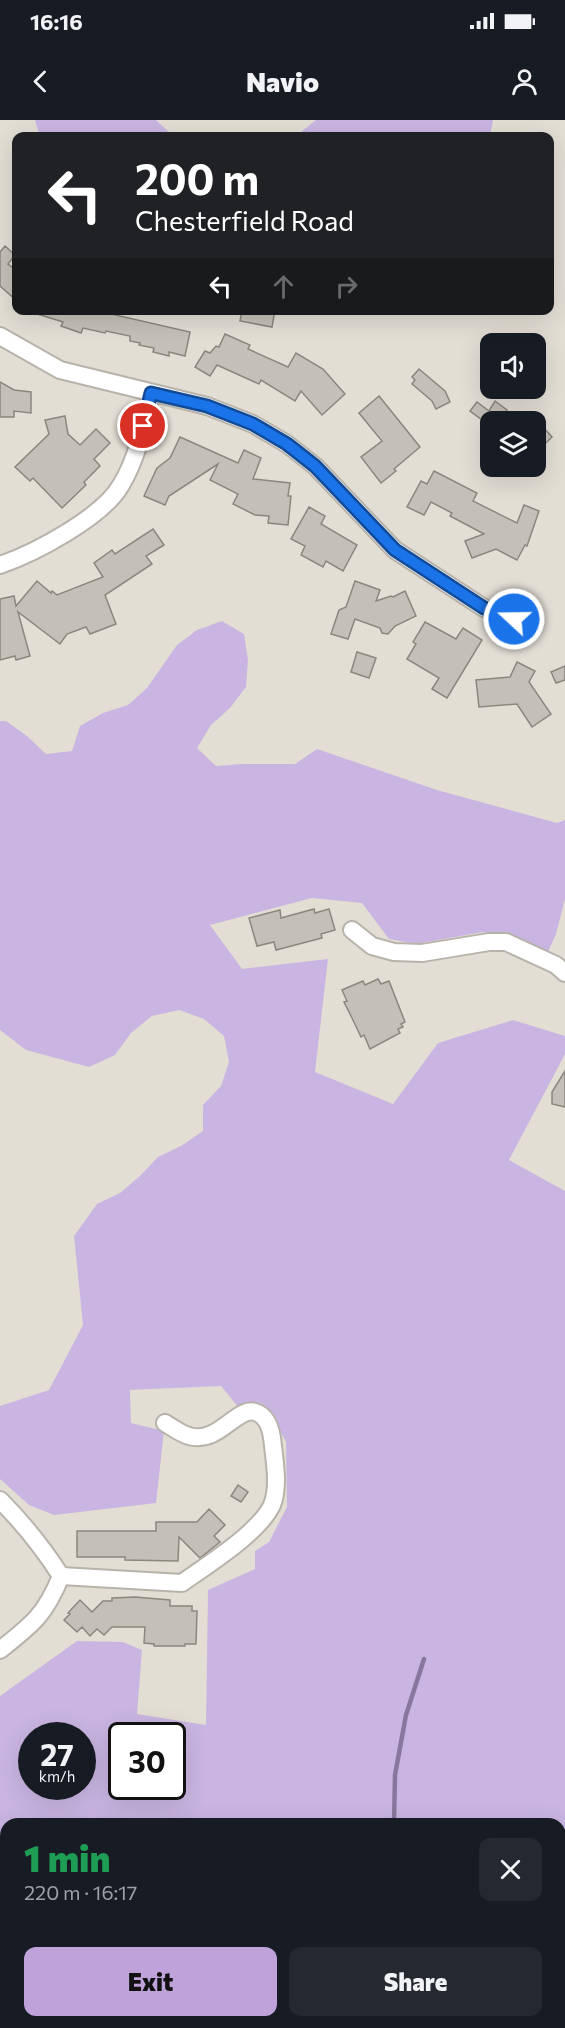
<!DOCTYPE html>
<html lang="en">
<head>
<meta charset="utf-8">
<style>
  :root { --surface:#171b24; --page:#242831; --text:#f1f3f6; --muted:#9ea1a6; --accent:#bea2d9 }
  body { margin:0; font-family:Commissioner,sans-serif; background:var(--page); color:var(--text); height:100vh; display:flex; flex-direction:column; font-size:22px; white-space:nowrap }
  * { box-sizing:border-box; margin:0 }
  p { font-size:20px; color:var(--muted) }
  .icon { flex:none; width:33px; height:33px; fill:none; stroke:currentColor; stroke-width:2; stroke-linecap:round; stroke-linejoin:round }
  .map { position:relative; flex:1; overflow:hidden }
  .panel { position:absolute; left:0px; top:1698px; width:566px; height:210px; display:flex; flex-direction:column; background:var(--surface); border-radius:18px 18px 0 0; box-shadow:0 6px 24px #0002 }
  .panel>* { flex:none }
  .top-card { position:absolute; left:12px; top:12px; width:542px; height:183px; border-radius:12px; box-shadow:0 6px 24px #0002; background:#202124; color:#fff; overflow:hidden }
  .fabs { position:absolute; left:480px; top:213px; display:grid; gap:12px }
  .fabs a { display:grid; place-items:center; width:66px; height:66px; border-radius:12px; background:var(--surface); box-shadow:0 6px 24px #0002; font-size:30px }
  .speed { position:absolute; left:18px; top:1602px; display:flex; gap:12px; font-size:30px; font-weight:700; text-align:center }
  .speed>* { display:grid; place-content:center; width:78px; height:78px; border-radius:50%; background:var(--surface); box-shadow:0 6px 24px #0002; line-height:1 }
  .speed small { font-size:15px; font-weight:400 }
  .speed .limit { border:3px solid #111; border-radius:9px; background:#fff; color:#111 }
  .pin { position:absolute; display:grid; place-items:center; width:51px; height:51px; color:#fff; margin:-26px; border:3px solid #fff; border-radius:50%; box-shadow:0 2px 6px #0007 }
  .me { position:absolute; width:66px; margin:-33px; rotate:291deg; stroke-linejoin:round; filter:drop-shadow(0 0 4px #0008) }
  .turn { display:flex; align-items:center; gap:21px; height:126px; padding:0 24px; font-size:27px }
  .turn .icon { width:78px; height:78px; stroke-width:2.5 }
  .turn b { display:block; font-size:42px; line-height:51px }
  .lanes { display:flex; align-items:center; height:57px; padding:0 24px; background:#0003; justify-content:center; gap:30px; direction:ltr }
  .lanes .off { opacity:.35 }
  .round { display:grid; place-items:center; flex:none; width:63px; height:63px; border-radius:12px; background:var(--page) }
  .head { display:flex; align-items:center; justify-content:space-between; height:102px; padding:0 24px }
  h1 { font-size:36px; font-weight:800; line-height:45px; color:#1e9e55 }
  .action { display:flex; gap:12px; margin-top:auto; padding:12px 24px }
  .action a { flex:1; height:69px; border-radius:12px; background:var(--accent); color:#111; font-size:24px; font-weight:800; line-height:69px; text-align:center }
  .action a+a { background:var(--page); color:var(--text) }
  .status { display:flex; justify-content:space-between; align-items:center; height:42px; padding:0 30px; background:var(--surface); direction:ltr }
  .status svg { height:16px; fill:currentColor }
  header { display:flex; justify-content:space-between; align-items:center; height:78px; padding:0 24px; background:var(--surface); font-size:27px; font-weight:800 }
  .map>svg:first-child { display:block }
  .green { fill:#cab5e2; fill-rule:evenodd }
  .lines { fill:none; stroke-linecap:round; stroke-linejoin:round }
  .stream { stroke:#89769c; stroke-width:4.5 }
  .building { fill:#c5c0b7; stroke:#8b877e; stroke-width:1.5 }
  .minor-casing { stroke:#b8b3aa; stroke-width:20 }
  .path { stroke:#a8a49c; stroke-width:2; stroke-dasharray:4.5 4.5; stroke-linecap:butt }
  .minor { stroke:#fff; stroke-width:16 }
  .route-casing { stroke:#114b97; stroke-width:15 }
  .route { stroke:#1a73e8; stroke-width:10 }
</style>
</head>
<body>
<div class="status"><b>16:16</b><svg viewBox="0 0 49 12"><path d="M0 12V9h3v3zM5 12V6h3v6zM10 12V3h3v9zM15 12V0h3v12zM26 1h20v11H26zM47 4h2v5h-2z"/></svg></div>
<header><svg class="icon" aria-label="back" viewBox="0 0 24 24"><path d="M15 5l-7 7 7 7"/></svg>Navio<svg class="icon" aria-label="person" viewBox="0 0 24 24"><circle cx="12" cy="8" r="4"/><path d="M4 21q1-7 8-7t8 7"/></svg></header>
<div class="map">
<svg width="565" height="1908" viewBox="0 0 565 1908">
  <rect width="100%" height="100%" fill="#e3ded4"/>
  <!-- green -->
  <g class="green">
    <polygon points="35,0 156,0 173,16 40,16"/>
    <polygon points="316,0 493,0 490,16 296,16"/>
    <path d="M 222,501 L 244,514 L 248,540 L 246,567 L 230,588 L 211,605 L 197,628 L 216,646 L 242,644 L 295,644 L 317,629 L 437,670 L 557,703 L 565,700 L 565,779 L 556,814 L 548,832 L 483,812 L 416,824 L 389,819 L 362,783 L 312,778 L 210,805 L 242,849 L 328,839 L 315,952 L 393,984 L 438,923 L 513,900 L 565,916 L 565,934 L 509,1040 L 565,1071 L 565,1908 L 178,1908 L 174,1902 L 560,1902 L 560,1704 L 6,1704 L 6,1734 L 0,1731 L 0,1576 L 77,1521 L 123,1522 L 142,1530 L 137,1594 L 206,1605 L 208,1470 L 255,1449 L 255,1431 L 269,1422 L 287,1387 L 286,1322 L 273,1298 L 239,1288 L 221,1266 L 130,1270 L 131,1303 L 164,1311 L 156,1383 L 54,1395 L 29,1385 L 0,1359 L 0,1286 L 49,1270 L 83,1205 L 74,1116 L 97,1084 L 120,1073 L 140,1056 L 158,1037 L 181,1026 L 203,1011 L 203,985 L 221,966 L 229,942 L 224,916 L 204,899 L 179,890 L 152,896 L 131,913 L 115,935 L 89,947 L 26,930 L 0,910 L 0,601 L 6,601 L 27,616 L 46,634 L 72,631 L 80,606 L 103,593 L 128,585 L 147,568 L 177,525 L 197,510 ZM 32,1616 L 82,1616 L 82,1666 L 32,1666 ZM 122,1616 L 172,1616 L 172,1666 L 122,1666 Z"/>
    <polygon points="6,1771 6,1803 0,1802 0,1784"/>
  </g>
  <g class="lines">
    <!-- stream -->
    <g class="stream">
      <polyline points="394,1704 395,1655 406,1595 424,1539"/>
      <polyline points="379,1908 387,1902"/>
    </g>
  </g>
  <!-- building -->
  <g class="building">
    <polygon points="5,126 15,135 8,144 16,150 16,180 0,166 0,132"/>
    <polygon points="35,190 112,190 111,194 190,212 185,236 169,232 169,236 153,232 154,228 139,225 140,223 130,221 130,216 106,211 105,213 83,208 81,213 61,206 63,202 34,193"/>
    <polygon points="242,190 275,190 272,207 240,201"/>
    <polygon points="225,214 250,225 248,229 288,247 296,233 323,249 345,274 322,295 301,271 295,281 261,260 259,264 217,245 210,256 195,247 205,231 210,233 216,226 219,227"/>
    <polygon points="419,249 445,271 450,282 436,289 432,281 412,264 415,260 412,257"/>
    <polygon points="0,262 14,270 31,272 31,293 14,291 14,297 0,297"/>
    <polygon points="379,276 420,327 394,349 396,351 381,363 361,337 382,321 359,293"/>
    <polygon points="495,281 507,290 501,299 504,302 481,302 482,300 470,291 477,282 489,291"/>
    <polygon points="65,296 68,314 80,325 96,309 110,323 94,339 100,346 84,362 86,365 62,388 33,358 30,361 15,347 49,314 45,300"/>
    <polygon points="536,299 552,317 543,326 536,318"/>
    <polygon points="180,317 238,343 244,330 261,338 253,359 290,363 288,376 291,376 288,405 268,403 269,396 255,395 233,384 238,374 210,360 218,344 169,376 165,385 144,376 157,348 170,338"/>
    <polygon points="434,351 477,373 473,381 517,403 524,385 539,391 527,426 525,425 517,440 496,429 472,438 465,421 484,414 450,396 452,393 431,382 424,395 407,387 421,361 427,364"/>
    <polygon points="309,387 325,396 321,404 357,425 343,451 326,441 323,447 301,435 305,426 291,419"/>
    <polygon points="153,409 164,425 146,436 152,444 105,475 116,504 90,514 86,507 67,514 60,524 18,492 30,536 16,540 15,536 0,540 0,479 14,476 16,486 37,461 51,473 52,471 57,475 103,457 94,443 112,430 115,434"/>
    <polygon points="355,461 380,470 376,481 391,476 393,477 405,471 416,496 395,506 388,514 382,513 380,508 355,499 348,519 331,514 339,490 346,487"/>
    <polygon points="425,502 456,519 463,508 482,520 447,578 432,569 439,558 407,539 416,524 413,522"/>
    <polygon points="357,532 376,538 369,558 351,552"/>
    <polygon points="517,542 535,551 529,562 551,594 532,607 517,584 479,587 476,560 510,557"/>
    <polygon points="565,546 565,560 556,563 551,552"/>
    <polygon points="314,789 315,793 329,789 335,810 321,814 322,818 276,830 274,822 257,826 249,798 280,790 281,798"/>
    <polygon points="378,859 381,864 389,861 405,902 401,904 403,907 398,909 400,913 370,929 364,915 361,917 352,898 344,882 347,881 342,870 363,861 365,865"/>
    <polygon points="565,951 565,987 552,984 552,972"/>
    <polygon points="238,1365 248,1372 241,1382 231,1376"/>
    <polygon points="209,1389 225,1405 214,1416 220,1422 200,1438 179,1417 178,1441 125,1440 125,1437 77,1437 77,1411 156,1411 156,1402 197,1402"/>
    <polygon points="135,1477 170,1480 170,1486 192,1486 192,1491 197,1491 196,1524 185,1524 185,1526 154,1526 154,1524 144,1523 145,1507 112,1507 104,1515 97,1509 90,1516 82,1507 77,1512 64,1500 70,1494 68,1493 80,1480 92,1492 103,1481 112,1481 112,1478"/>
  </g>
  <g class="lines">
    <!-- minor casing -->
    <g class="minor-casing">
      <g id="minor">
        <polyline points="0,216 60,250 207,286 253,304 287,324 315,346 395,430 484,488 529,505"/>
        <path d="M 0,445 C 35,433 103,397 121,365 C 138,337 144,304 151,273"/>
        <polyline points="352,810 372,826 394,832 422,833 489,822 506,822 556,845 565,853"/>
        <path d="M 0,1380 C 24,1404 43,1428 61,1456"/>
        <path d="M 61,1456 L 182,1463 C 207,1445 259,1413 272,1385 C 279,1368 275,1343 273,1326 C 272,1313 269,1296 255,1292 C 237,1286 218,1325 189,1316 C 181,1314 172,1307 165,1303"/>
        <path d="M 0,1530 C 33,1504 45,1495 61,1456"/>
        <polyline points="26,1908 31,1902"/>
      </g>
    </g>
    <!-- path -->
    <polyline class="path" points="149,1902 158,1908"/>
    <!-- minor -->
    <use href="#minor" class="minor"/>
  </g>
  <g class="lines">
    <!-- route casing -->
    <g class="route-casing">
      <polyline id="route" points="143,306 151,273 207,286 253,304 287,324 315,346 395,430 484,488 514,499"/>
    </g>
    <!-- route -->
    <use href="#route" class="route"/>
  </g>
</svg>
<div class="fabs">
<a><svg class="icon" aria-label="sound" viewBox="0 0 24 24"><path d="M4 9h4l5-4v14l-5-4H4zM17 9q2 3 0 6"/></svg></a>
<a><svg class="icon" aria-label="layers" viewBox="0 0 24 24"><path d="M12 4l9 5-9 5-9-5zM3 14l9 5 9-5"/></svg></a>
</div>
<div class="speed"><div>27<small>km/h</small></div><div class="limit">30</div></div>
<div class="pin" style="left:143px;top:306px;background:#d93025"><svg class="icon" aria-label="arrive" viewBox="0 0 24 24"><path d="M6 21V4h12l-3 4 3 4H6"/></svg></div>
<svg class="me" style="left:514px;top:499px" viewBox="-20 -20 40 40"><circle r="17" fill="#1a73e8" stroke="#fff" stroke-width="3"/><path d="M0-11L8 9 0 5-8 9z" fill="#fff"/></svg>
<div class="top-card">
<div class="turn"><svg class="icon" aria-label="left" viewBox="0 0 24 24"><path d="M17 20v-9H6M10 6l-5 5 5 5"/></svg><div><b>200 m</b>Chesterfield Road</div></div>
<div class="lanes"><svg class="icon" aria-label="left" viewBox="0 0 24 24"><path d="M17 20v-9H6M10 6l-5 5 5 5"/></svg><svg class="icon off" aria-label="ahead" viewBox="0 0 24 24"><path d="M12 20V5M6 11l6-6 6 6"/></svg><svg class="icon off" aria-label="right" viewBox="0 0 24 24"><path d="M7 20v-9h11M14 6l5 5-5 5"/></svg></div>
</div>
<section class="panel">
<div class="head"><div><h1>1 min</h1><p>220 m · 16:17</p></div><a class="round"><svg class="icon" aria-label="close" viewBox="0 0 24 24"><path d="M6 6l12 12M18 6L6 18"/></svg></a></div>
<div class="action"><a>Exit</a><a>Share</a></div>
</section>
</div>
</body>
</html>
